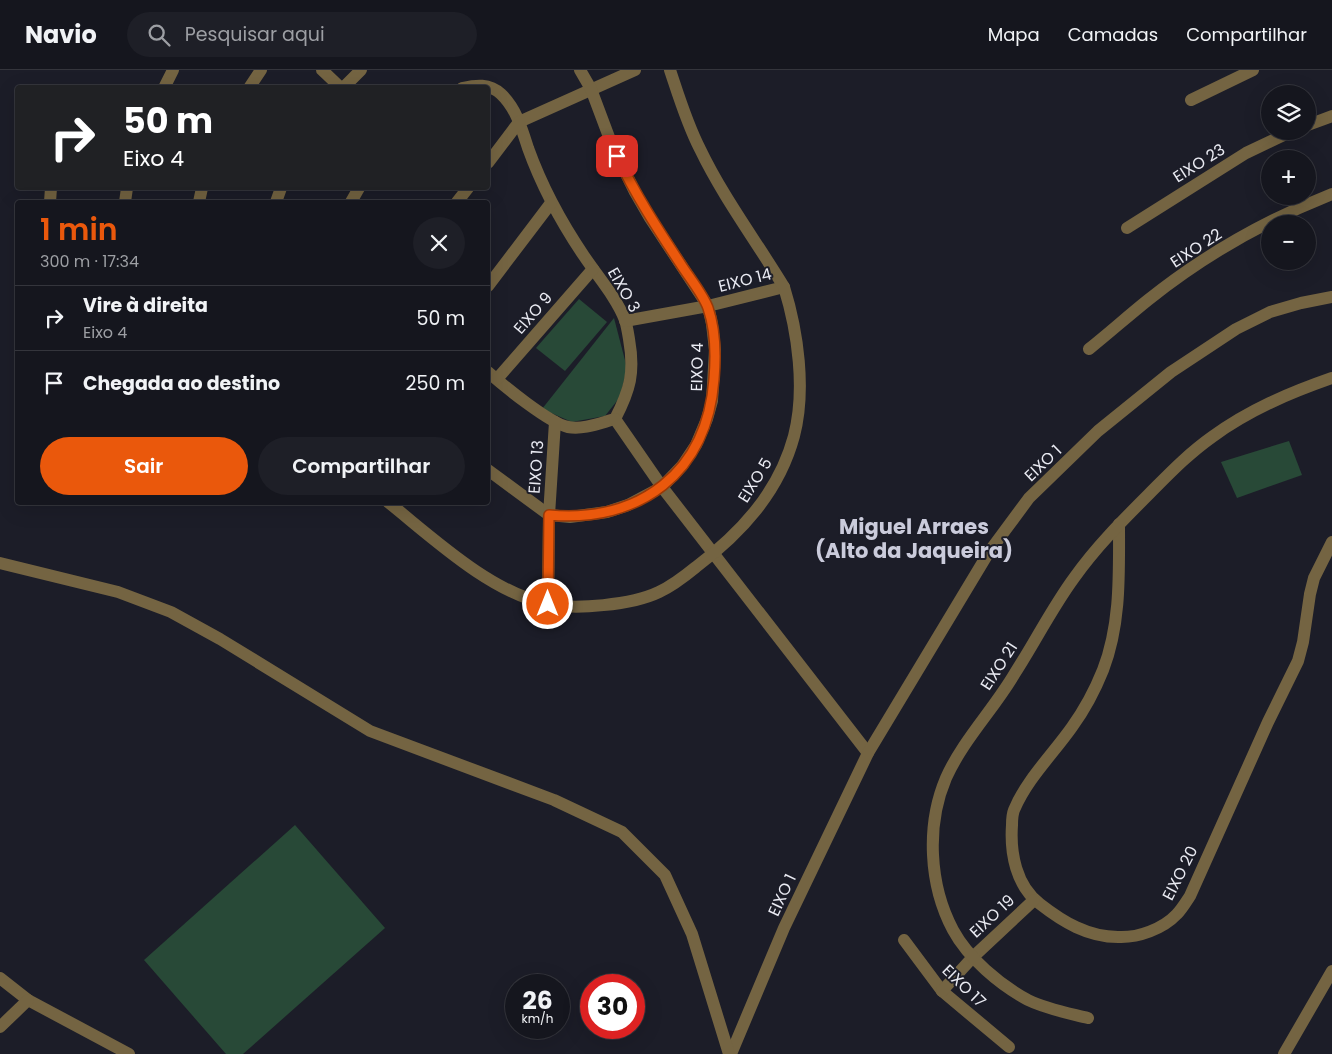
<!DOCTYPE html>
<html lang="pt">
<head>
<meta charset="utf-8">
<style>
  :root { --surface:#15161e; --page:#1e1f27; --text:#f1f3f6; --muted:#9d9fa4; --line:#34353c; --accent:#ea580c }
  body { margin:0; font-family:Poppins,sans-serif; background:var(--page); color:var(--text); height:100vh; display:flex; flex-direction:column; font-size:19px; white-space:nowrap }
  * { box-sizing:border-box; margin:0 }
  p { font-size:16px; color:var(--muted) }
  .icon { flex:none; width:28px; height:28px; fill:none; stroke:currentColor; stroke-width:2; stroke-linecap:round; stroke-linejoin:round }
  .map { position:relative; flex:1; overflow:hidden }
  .panel { position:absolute; left:15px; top:130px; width:475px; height:305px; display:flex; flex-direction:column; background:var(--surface); border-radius:5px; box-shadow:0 5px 20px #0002,0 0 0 1px var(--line) }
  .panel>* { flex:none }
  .banner { position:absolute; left:15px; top:15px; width:475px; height:105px; border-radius:5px; box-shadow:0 5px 20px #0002,0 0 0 1px var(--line); background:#202124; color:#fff; overflow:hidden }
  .buttons { position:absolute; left:1261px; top:15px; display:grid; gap:10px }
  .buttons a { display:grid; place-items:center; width:55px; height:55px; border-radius:50%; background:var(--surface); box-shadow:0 5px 20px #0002,0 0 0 1px var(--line); font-size:25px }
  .speed { position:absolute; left:505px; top:904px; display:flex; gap:10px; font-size:25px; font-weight:700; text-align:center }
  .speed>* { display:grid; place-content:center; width:65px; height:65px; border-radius:50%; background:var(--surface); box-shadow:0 5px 20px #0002,0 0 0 1px var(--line); line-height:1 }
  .speed small { font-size:12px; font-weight:400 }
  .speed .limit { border:8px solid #d22; background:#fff; color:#111 }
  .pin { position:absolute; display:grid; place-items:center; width:42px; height:42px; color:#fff; margin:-21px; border-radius:10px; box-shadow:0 2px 8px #0006 }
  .me { position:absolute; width:55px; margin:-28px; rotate:0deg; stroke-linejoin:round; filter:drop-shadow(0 0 4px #0008) }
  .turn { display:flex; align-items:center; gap:18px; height:105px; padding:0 25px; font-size:22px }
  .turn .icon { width:65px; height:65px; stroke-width:2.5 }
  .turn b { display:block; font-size:35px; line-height:42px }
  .round { display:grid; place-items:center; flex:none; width:52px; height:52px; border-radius:26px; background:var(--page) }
  .headline { display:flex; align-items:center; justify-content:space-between; height:85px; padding:0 25px }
  h1 { font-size:30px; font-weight:600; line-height:38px; color:var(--accent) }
  .action { display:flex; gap:10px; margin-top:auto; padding:10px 25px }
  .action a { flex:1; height:58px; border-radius:30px; background:var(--accent); color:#fff; font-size:20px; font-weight:600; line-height:58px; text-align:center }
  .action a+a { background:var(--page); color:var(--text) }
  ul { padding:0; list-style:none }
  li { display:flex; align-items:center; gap:15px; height:65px; padding:0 25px; border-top:1px solid var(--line) }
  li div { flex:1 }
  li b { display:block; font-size:19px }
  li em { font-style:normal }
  header { display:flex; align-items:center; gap:30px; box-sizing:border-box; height:70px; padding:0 25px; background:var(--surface); border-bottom:1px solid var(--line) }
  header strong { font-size:24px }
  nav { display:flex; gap:28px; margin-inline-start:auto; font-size:18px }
  .search { width:350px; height:45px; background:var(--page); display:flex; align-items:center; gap:12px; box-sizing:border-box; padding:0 18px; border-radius:28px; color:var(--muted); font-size:19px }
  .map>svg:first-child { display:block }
  .park { fill:#284937 }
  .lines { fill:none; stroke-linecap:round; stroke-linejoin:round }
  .minor { stroke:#746442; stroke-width:12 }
  .tertiary { stroke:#746442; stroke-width:12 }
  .route-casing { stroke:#983908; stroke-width:12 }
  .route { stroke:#ea580c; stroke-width:9 }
  .labels { text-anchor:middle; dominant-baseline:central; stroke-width:4; stroke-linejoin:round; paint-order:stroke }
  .street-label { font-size:16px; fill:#eaebf3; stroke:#1c1d28 }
  .district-label { font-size:21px; font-weight:bold; fill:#cacbdb; stroke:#1c1d28 }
</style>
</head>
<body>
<header>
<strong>Navio</strong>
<div class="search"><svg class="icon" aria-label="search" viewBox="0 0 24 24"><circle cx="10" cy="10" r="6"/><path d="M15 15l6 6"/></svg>Pesquisar aqui</div>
<nav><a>Mapa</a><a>Camadas</a><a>Compartilhar</a></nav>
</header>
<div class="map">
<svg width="1332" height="984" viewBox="0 0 1332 984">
  <rect width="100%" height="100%" fill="#1c1d28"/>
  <!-- park -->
  <g class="park">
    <polygon points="579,229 607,252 565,301 536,278"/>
    <polygon points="614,248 627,298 620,327 605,346 572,352 542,339"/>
    <polygon points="1289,371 1302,405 1237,428 1221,392"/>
    <polygon points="295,755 385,858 243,984 226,984 144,890"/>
  </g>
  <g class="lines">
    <!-- minor -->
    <g class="minor">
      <polyline points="322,0 341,18"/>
      <polyline points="164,18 173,0"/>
      <polyline points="249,18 261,0"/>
      <polyline points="343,18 361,0"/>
      <path d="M 462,18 C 476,15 489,13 501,24 C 516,38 522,59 528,78 C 542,117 561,152 584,186 C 598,207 616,227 625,250 C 627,256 628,263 629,269 C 635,303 630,320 615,349 C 600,353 583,360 568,357 C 549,353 504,316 488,302"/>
      <polyline points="1191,30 1253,0"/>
      <polyline points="1308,55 1332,46"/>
      <polyline points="488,93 519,52 635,0"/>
      <polyline points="50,132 51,118"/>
      <polyline points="125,132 127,118"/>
      <polyline points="199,132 202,118"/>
      <polyline points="276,132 281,118"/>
      <polyline points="351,132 359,118"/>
      <polyline points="457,132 468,118"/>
      <polyline points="1127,158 1246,83 1292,61"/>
      <polyline points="488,216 551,133"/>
      <polyline points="625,251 708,236 784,217"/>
      <path d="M 1089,279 C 1109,263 1128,246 1148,230 C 1203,186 1266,150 1332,124"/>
      <polyline points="497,309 593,199"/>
      <polyline points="615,349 662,417 868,683"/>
      <polyline points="488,400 549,445 570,447 607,442 628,435 662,417 682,396 696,375 707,349 712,331 715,280 712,254 708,236 650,148 635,122 612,75 591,19 580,0"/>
      <path d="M 388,432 C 433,468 490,522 547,534 C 575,540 632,535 659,522 C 672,516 685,506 696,497 C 741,463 779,422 794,366 C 806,320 798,262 784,217 C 756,171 723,127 700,79 C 687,54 679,27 670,0"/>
      <path d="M 1119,454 C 1119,503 1121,554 1103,600 C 1095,620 1085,639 1072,657 C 1053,684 1027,709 1014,740 C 1012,745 1012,750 1012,755 C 1010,783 1016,816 1040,834 C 1063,852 1088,867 1118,867 C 1138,868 1163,859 1177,844 C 1182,839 1186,832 1190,826 L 1268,652 L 1298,591 L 1303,572 L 1310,524 L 1314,508 L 1332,472"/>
      <polyline points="548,535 549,445 555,352"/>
      <polyline points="904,870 942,921 1009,977"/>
      <polyline points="0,908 28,930 129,984"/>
      <polyline points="942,921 973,887 1034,830"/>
      <path d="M 1088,948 C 1068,943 1046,939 1028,930 C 1000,915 968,888 953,860 C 929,815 926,755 946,708 C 963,670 994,639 1015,603 C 1035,572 1052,538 1074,508 C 1096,477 1122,451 1149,424 C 1169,404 1188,384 1212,367 C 1249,340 1289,323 1332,308"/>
      <polyline points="0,957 28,930"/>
      <polyline points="731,984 784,858 868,683 989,482 1029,428 1098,361 1171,302 1236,259 1270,242 1301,233 1332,227"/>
      <polyline points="1284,984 1332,901"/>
    </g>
    <!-- tertiary -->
    <polyline class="tertiary" points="0,493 118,522 171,542 220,569 370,661 554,730 622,762 665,805 692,864 729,984"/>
  </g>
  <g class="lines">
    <!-- route casing -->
    <g class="route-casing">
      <path id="route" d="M 548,534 L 549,445 C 640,453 707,403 714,309 C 716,286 716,261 708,238 C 703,224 688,206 680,193 C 657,158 635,124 617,86"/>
    </g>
    <!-- route -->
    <use href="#route" class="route"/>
  </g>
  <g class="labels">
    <!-- street labels -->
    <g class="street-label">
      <text transform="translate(1199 93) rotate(-32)">EIXO 23</text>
      <text transform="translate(1196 178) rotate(-33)">EIXO 22</text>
      <text transform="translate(745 210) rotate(-14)">EIXO 14</text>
      <text transform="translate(624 220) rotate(60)">EIXO 3</text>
      <text transform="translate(533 243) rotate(-49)">EIXO 9</text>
      <text transform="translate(697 297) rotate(-89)">EIXO 4</text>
      <text transform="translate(1043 393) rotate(-44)">EIXO 1</text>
      <text transform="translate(536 397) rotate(-86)">EIXO 13</text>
      <text transform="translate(755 410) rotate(-58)">EIXO 5</text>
      <text transform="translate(999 596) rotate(-57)">EIXO 21</text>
      <text transform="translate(1180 803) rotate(-63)">EIXO 20</text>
      <text transform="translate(782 825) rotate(-65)">EIXO 1</text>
      <text transform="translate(992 846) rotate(-43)">EIXO 19</text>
      <text transform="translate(964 916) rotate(44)">EIXO 17</text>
    </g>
    <!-- district labels -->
    <g class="district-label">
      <text x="914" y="456">Miguel Arraes<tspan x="914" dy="24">(Alto da Jaqueira)</tspan></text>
    </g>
  </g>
</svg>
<div class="buttons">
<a><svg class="icon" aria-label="layers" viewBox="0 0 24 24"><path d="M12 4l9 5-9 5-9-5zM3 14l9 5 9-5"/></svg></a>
<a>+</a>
<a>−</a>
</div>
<div class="speed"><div>26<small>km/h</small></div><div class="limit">30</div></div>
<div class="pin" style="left:617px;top:86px;background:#d93025"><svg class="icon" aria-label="arrive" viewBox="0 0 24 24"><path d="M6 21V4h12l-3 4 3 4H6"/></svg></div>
<svg class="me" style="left:548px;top:534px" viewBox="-20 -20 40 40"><circle r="17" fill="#ea580c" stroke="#fff" stroke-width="3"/><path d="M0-11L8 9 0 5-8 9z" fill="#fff"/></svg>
<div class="banner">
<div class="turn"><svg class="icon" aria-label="right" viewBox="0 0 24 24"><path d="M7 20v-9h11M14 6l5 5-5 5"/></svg><div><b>50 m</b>Eixo 4</div></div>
</div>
<section class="panel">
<div class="headline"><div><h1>1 min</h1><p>300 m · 17:34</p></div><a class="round"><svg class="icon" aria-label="close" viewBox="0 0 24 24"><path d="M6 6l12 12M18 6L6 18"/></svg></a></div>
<ul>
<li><svg class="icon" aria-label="right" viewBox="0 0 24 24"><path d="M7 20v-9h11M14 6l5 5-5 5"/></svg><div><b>Vire à direita</b><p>Eixo 4</p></div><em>50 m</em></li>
<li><svg class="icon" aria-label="arrive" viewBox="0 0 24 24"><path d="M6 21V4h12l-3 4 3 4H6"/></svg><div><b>Chegada ao destino</b></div><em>250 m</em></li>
</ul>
<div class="action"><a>Sair</a><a>Compartilhar</a></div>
</section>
</div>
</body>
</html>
